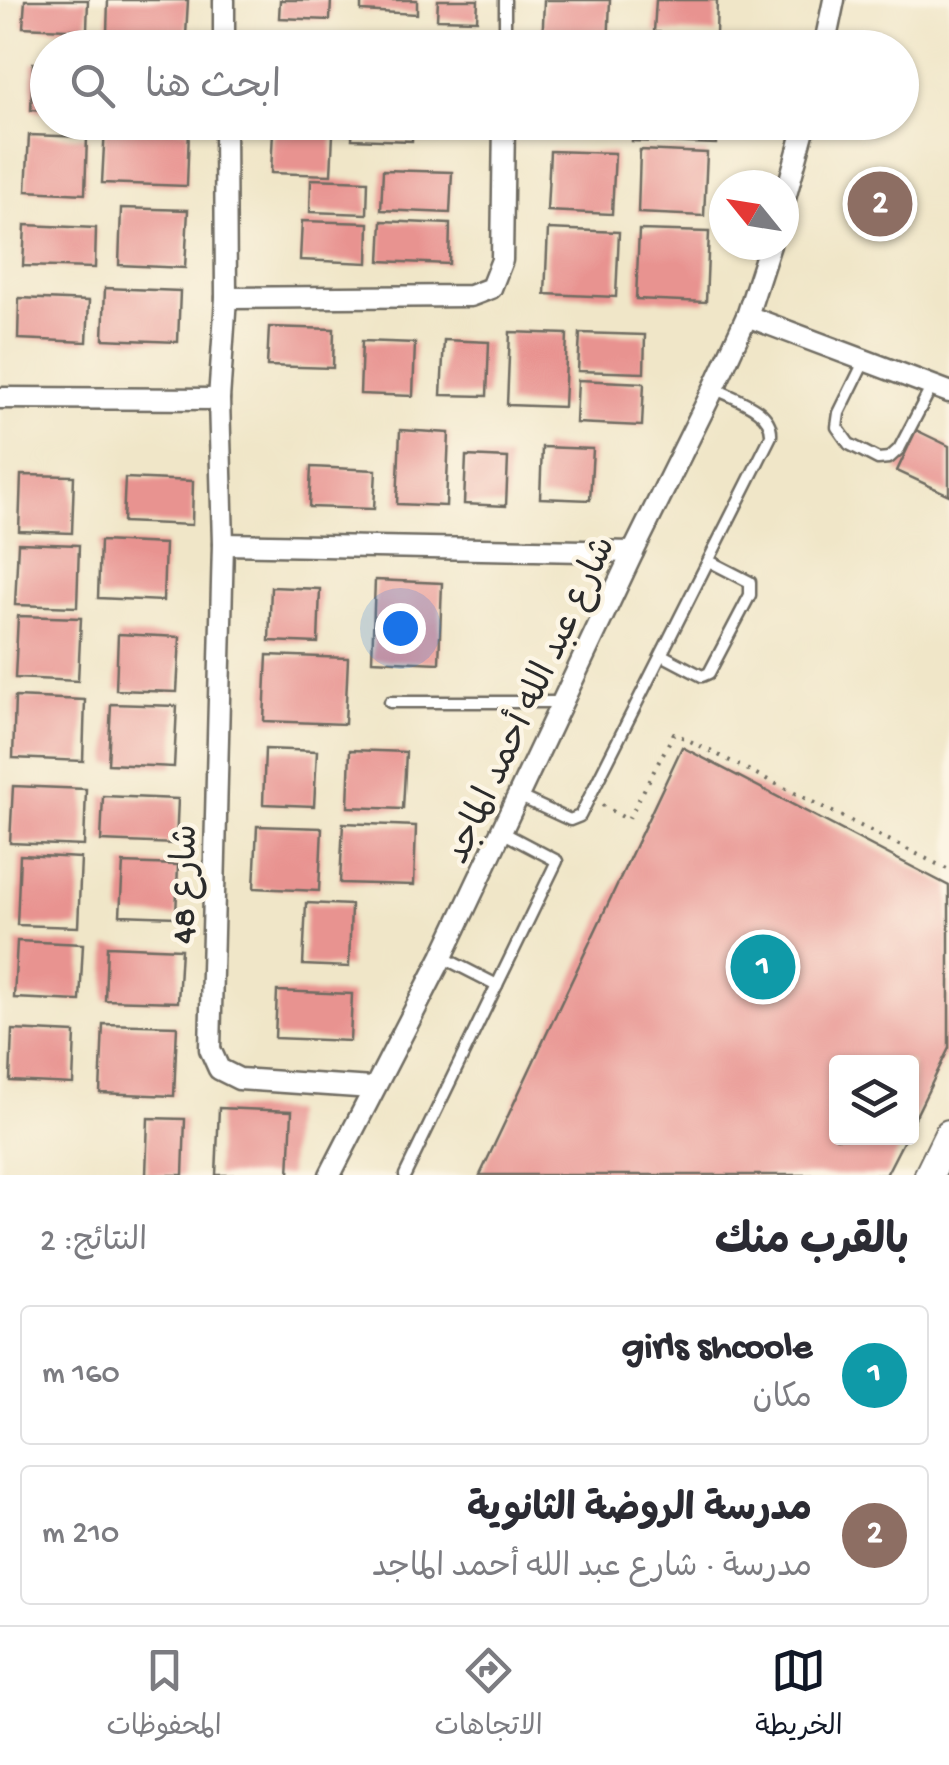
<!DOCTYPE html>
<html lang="ar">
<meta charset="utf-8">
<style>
:root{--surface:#fff;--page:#f7f7f7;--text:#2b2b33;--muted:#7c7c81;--line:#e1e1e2;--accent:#111827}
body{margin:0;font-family:"Gochi Hand","Playpen Sans Arabic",sans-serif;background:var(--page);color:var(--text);direction:rtl}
.controls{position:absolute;right:30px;bottom:30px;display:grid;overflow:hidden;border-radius:10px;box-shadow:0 2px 8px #0004}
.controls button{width:90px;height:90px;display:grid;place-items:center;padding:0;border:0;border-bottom:2px solid var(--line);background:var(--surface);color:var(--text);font:50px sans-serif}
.compass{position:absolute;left:709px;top:170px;width:90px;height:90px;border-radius:50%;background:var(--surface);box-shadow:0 2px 8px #0004;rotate:300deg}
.you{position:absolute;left:400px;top:628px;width:35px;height:35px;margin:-25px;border:8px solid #fff;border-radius:50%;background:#1a73e8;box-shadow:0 0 0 15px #1a73e833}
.badge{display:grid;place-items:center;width:65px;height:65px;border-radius:50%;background:var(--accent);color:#fff;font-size:32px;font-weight:700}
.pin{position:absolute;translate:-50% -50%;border:5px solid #fff;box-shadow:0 2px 10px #0006}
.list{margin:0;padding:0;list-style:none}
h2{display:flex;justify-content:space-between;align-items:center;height:130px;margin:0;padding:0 40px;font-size:42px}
h2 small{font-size:32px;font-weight:400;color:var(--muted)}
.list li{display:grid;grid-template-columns:65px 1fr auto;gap:30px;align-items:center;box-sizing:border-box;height:140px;margin:0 20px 20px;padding:0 20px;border:2px solid var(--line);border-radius:10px}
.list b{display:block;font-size:38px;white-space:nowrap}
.list p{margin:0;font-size:32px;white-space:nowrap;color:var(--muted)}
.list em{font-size:32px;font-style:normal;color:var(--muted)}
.icon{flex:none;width:55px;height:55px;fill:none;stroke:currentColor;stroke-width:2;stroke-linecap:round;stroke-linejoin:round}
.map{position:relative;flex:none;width:949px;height:1175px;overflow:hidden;direction:ltr}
.search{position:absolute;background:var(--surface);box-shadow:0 2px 8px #0004;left:30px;right:30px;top:30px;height:110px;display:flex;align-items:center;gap:25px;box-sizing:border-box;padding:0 35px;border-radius:55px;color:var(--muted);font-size:38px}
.sheet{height:450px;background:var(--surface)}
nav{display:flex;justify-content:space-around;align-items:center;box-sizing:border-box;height:140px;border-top:2px solid var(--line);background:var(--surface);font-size:28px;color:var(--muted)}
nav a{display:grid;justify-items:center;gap:5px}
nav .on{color:var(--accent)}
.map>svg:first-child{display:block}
.building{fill:#e89390}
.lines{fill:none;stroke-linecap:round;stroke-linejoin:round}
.service-casing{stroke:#706c62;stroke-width:15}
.minor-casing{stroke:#706c62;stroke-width:25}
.secondary-casing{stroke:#706c62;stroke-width:32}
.path{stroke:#706c62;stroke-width:4;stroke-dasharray:2.5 8;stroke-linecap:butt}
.service{stroke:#fff;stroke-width:10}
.minor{stroke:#fff;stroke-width:20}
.secondary{stroke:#fff;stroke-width:28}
.labels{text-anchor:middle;stroke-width:9;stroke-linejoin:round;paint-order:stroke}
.street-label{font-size:35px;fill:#2b2b2b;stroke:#fcf5e5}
</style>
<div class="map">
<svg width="949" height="1175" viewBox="0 0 949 1175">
<rect width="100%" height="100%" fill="#fcf5e5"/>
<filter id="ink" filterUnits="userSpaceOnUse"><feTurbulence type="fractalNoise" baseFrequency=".01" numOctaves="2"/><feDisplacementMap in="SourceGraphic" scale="20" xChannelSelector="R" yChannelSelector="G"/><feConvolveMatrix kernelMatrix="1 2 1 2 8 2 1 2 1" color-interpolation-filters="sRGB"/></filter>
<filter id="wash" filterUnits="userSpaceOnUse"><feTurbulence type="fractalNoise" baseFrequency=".0048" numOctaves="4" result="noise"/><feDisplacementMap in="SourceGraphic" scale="40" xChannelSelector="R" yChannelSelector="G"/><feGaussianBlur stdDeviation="2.25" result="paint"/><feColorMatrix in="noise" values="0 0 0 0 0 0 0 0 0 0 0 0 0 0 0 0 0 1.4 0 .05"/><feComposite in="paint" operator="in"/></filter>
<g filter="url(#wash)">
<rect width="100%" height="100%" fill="#f0e6c8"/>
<g id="blocks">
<g class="building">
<path d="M25,0H88L87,30L23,27Z"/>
<path d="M108,0H188L186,36L107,33Z"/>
<path d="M280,0H331L330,20L279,18Z"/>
<path d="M361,0H417V14L361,11Z"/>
<path d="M438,0H478L477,20L437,19Z"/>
<path d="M544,0H610L608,48H542Z"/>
<path d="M656,0H717L716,34L654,32Z"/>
<path d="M33,63L48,64V111L31,110Z"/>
<path d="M353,122H413L412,141L352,139Z"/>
<path d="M542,122H595V133L541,131Z"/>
<path d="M633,122H717L716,144L632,141Z"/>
<path d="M105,126L189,129L187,186L102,183Z"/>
<path d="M273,131L333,134L331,175L271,173Z"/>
<path d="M29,135L87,137L85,194L26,191Z"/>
<path d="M640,150L707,153L704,216L638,213Z"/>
<path d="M550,151L615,153L612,214L547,211Z"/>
<path d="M383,170L452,172L450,213L381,210Z"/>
<path d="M311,179L368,181L367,214L310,212Z"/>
<path d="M121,208L188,210L185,268L119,265Z"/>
<path d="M302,221L369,223L368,263L300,260Z"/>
<path d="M382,221L450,224L449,264L380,261Z"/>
<path d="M25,225L96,228L95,268L23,266Z"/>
<path d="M548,229L619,232L616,297L545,294Z"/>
<path d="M639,230L709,232L706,302L636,299Z"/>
<path d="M105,288L180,291L178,342L103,339Z"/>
<path d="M19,298L89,301L87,342L18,339Z"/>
<path d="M269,327L334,329L333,368L267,366Z"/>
<path d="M510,332L567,334L564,407L507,405Z"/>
<path d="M580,333L645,335L644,373L578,371Z"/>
<path d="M444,340L489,342L487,396L441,395Z"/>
<path d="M362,341L415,343L413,396L360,394Z"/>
<path d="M578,380L644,383L642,426L576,423Z"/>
<path d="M400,430L449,433L446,506L397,504Z"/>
<path d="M916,430L949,446V495L897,471Z"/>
<path d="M542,447L593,449L590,500L540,498Z"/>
<path d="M466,456L508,458L506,506L464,504Z"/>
<path d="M311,467L376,470L374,509L309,507Z"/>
<path d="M21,475L74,476L72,533L19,531Z"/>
<path d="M125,478L193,481L192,525L123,522Z"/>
<path d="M100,541L165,544L163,601L98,598Z"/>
<path d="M18,543L79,545L77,607L15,605Z"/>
<path d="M375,580L442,583L439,663L372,660Z"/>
<path d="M271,587L320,589L318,643L269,641Z"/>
<path d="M18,616L81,618L78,681L15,678Z"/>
<path d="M118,634L180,637L177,692L116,690Z"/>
<path d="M267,655L348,658L345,724L264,721Z"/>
<path d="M15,697L85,700L83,761L13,758Z"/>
<path d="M111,704L177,706L174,767L108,764Z"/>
<path d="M682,747L949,886V1048L912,1124V1062H836V1138H905L886,1175H480Z"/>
<path d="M265,749L317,751L314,806L263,804Z"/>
<path d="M350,750L406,752L403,809L348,807Z"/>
<path d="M13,786L86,789L84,846L10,843Z"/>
<path d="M103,796L178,799L176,844L101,841Z"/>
<path d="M343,823L416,826L414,885L340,883Z"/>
<path d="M257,826L322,828L319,891L254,888Z"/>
<path d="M20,855L81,858L78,927L17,925Z"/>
<path d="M123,863L178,865L176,917L120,915Z"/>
<path d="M306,903L351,905L349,967L303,965Z"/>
<path d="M17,941L83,944L80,1001L14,998Z"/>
<path d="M107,946L181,949L178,1002L105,1000Z"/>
<path d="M277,991L352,994L350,1041L275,1038Z"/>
<path d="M103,1024L177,1026L174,1096L100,1093Z"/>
<path d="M12,1030L75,1033L73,1084L10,1081Z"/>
<path d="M219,1108L292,1111L289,1175H216Z"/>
<path d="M148,1118L185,1119L183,1175H146Z"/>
</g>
</g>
</g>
<g filter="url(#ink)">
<use href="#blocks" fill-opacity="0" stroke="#706c62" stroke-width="2.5"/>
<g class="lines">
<defs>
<g id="service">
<path d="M505,0V48"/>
<path d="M865,360L839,413L837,427L849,444L878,459L889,458L899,449L932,386"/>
<path d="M662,655L702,676L709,673L750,595V582L709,561"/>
<path d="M390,702H562"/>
<path d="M518,796L570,820L580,816L771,436C773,409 735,399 714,388"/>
<path d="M442,957L497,985"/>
<path d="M405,1175L557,861L502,832"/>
</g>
<g id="minor">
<path d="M224,0V48"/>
<path d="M824,48L834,0"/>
<path d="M225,122L226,298L219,399L223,544L210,1049L219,1069L239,1079L372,1088"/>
<path d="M784,202L806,122"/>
<path d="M226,298L470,296L491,288L502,260L504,122"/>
<path d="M747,316L949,392"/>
<path d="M0,398L219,399"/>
<path d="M223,544L633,552"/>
<path d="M330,1175L442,957L633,552L714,388L747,316L770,245"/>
</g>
<path id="secondary" d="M929,1175L949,1134"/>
</defs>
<use href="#service" class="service-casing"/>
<use href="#minor" class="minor-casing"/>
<use href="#secondary" class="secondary-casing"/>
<path class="path" d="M602,805L628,820L674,733L949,870"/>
<use href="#service" class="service"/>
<use href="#minor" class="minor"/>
<use href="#secondary" class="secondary"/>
</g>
</g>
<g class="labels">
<g class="street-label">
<text transform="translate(528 699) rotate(-65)" y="12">شارع عبد الله أحمد الماجد</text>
<text transform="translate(182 884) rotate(-89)" y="12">شارع 48</text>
</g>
</g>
</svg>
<div class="controls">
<button><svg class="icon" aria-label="layers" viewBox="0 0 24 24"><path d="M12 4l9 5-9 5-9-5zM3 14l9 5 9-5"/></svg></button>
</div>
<svg class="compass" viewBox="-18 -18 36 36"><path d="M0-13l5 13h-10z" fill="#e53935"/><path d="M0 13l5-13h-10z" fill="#7c7c81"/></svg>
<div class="you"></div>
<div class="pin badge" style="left:763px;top:967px;background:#0f9aa8">1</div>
<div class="pin badge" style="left:880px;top:204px;background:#8d6e63">2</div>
<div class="search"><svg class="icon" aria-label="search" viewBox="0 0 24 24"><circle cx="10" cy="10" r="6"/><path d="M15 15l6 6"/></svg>ابحث هنا</div>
</div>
<section class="sheet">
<h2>بالقرب منك<small>النتائج: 2</small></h2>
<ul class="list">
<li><span class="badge" style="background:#0f9aa8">1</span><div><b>girls shcoole</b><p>مكان</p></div><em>160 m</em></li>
<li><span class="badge" style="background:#8d6e63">2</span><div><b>مدرسة الروضة الثانوية</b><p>مدرسة · شارع عبد الله أحمد الماجد</p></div><em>210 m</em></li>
</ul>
</section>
<nav>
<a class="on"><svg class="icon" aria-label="map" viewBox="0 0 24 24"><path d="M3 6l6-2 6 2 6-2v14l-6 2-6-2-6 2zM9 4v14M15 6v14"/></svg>الخريطة</a>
<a><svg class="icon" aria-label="directions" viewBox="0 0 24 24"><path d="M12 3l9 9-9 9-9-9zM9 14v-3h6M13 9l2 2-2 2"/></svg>الاتجاهات</a>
<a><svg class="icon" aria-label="saved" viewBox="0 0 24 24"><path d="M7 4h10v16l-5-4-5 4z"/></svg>المحفوظات</a>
</nav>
